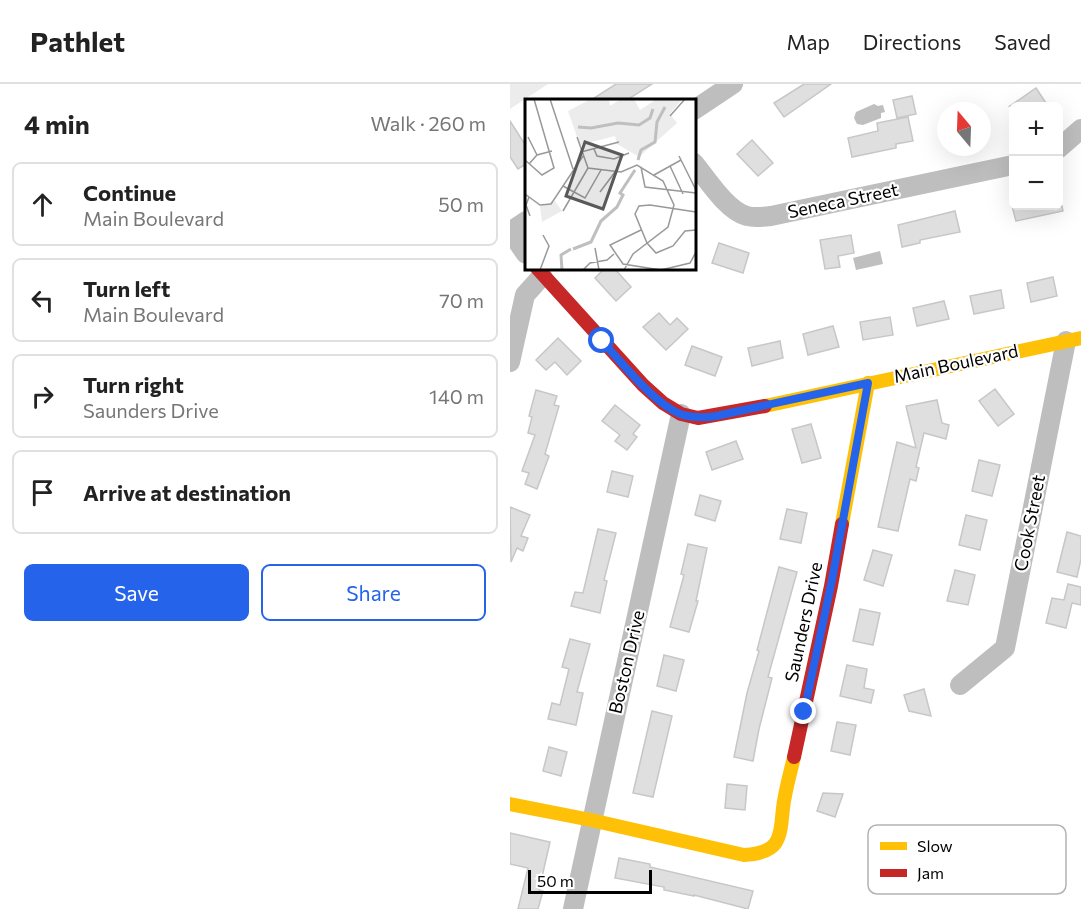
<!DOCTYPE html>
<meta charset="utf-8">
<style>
:root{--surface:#fff;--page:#f6f6f6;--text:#222;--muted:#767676;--line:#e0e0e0;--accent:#2563eb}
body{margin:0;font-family:Commissioner,sans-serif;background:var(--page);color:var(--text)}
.controls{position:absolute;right:18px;top:18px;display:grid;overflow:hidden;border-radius:9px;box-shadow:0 6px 24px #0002}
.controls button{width:54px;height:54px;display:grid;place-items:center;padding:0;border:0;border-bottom:2px solid var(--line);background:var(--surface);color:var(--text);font:30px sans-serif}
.compass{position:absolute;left:427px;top:18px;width:54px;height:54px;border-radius:50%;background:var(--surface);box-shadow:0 6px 24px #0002;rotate:341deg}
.scale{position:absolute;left:18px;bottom:15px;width:124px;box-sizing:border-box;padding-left:6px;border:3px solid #000;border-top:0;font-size:16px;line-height:21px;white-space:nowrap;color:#000;-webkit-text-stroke:4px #fff;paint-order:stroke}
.stop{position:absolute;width:18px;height:18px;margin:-14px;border:4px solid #2563eb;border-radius:50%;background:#fff}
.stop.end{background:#2563eb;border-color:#fff;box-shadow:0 2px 6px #0008}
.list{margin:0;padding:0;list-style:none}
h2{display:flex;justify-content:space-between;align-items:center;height:78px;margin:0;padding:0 24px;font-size:26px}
h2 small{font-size:20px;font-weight:400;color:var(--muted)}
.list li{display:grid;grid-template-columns:39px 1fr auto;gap:18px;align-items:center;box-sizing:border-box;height:84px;margin:0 12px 12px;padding:0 12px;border:2px solid var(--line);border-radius:9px}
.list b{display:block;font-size:22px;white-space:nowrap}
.list p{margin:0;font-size:20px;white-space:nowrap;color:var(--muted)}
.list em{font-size:20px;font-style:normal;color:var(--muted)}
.actions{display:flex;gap:12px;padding:18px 24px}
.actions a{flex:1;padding:14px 0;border:2px solid var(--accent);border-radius:9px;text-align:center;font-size:21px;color:var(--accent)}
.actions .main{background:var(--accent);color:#fff}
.icon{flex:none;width:33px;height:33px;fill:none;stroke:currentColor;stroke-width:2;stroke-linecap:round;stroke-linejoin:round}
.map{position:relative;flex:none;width:571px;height:825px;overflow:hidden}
header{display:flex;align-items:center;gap:36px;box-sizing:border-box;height:84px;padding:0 30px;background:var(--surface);border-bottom:2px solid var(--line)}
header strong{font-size:28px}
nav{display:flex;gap:33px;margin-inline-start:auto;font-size:21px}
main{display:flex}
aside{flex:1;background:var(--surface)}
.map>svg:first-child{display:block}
.green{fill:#ececec}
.water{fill:#bfbfbf}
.building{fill:#dfdfdf;stroke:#c7c7c7;stroke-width:1.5}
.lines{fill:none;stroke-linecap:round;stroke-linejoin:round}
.street{stroke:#bebebe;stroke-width:20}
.slow{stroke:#ffc107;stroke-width:14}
.jam{stroke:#c62828;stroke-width:14}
.route{stroke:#2563eb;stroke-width:8}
.labels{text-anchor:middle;stroke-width:4.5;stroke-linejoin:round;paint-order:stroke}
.street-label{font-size:18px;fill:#000;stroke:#fff}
.inset-river{fill:none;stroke:#bfbfbf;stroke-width:3}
.inset-road{fill:none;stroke:#999;stroke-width:1.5}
.view{fill:#595959;fill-opacity:0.15;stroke:#595959;stroke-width:3}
.inset-edge{fill:none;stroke:#000;stroke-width:3}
.key{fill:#fff;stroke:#b2b2b2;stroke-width:1.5}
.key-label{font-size:16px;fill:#000}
</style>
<header>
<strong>Pathlet</strong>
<nav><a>Map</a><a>Directions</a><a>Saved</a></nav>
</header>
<main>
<aside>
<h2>4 min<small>Walk · 260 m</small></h2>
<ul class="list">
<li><svg class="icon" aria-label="ahead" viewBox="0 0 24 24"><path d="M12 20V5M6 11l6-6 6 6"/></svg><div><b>Continue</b><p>Main Boulevard</p></div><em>50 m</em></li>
<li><svg class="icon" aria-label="left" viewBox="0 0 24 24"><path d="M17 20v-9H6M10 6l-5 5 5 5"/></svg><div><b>Turn left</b><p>Main Boulevard</p></div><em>70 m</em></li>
<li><svg class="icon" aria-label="right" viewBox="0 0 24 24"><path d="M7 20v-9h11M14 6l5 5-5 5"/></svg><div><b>Turn right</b><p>Saunders Drive</p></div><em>140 m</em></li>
<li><svg class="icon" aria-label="arrive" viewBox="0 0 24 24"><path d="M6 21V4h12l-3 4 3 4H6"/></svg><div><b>Arrive at destination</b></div></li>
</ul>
<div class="actions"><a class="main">Save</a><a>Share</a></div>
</aside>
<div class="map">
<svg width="571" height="825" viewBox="0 0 571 825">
<rect width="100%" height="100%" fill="#fff"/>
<path class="green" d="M0,0H38L0,25Z"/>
<g class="water">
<path d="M364,20L368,22L373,21L375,28L371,29V34L353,41L347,40L344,34L346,28Z"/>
<path d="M370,167L373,180L346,186L343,174Z"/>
</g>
<g class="building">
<path d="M106,0H142L117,16H81Z"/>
<path d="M294,0H321L274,33L264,19Z"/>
<path d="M526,4L538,22H500Z"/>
<path d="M402,12L406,30L387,34L383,16Z"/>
<path d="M398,33L403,57L386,60V64L342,73L338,54L368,47L367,39Z"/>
<path d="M0,37L16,62V80L8,85L0,73Z"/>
<path d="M242,56L263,79L248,92L227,70Z"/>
<path d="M502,122H552L553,127L506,137Z"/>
<path d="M445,127L450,148L410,156V159L392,163L388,141Z"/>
<path d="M341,151L344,169L328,172L330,183L315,185L310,156Z"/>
<path d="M209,159L239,169L233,189L202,179Z"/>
<path d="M95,184H104L121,203L106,217L85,194Z"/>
<path d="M543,193L547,212L521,218L517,199Z"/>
<path d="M491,206L494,224L464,230L460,212Z"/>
<path d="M434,217L439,235L407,242L403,224Z"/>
<path d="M149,229L160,241L167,234L178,245L156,266L133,243Z"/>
<path d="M380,233L383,251L353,256L350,238Z"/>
<path d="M323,242L329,263L298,271L293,250Z"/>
<path d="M48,254L71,277L57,291L45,278L36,286L26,276Z"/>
<path d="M270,257L273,274L242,282L238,264Z"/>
<path d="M182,262L212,273L205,292L175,281Z"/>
<path d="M485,305L504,330L488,342L469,317Z"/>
<path d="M26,306L47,312L44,321L49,322L35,370L39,372L27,405L15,400L19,389L12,387L25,351L18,349L22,333L19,332Z"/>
<path d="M427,316L432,339L439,341L436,355L414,349L406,383L409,384L406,397L400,395L388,447L368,443L387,358L406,364L396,322Z"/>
<path d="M105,321L130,341L123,350L127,353L117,366L105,357L110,351L92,337Z"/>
<path d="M301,340L311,374L292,379L282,345Z"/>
<path d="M226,357L233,375L202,386L196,368Z"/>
<path d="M469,376L490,381L482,412L462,407Z"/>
<path d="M102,387L123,392L118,413L97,408Z"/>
<path d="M190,411L211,417L205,437L185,431Z"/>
<path d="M0,423L20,431L11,452L18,454L13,467L7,464L1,478Z"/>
<path d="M277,425L297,429L291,459L270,455Z"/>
<path d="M456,431L477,436L470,466L449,461Z"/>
<path d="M88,445L106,449L94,496L97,497L90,529L61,522L65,508L73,509Z"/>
<path d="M557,448L571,452V475L567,493L547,488Z"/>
<path d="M178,460L197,464L186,517H188L179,548L160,543L174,491L171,490Z"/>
<path d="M363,466L382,471L373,502L354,496Z"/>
<path d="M269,483L287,488L258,593L262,594L249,645L243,677L224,673L237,609L249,567L247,566Z"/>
<path d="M445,486L465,491L458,521L437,517Z"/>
<path d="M558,500L571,503V521L562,519L556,544L536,539L542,514L554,516Z"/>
<path d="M350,525L370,529L363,561L343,557Z"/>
<path d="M60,555L80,560L67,608L73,609L66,641L38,635L42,619L50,621L59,585L52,583Z"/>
<path d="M154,571L174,576L166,607L147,602Z"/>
<path d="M337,581L357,585L354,604L364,606L361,619L330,612Z"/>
<path d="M414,605L421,632L399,627L394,611Z"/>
<path d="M142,627L162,632L143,713L123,709Z"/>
<path d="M327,638L346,641L340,671L321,667Z"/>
<path d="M39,663L57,668L51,692L33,687Z"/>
<path d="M217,700L237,702L235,726L215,724Z"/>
<path d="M313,709L333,710L325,733L307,727Z"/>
<path d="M0,749L40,758L29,806L33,807L28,825H8L18,784L0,780Z"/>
<path d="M109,774L140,780V783L243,807L238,825L184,811V812L154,806V803L105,794Z"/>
</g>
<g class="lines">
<g class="street">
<path d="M184,26L223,0"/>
<path d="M548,65L571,45"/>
<path d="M184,79C197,95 217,127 237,132C244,134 253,133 261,132L503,81"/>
<path d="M0,147L16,170"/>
<path d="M1,147L16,137"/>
<path d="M0,278L15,211L32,192"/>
<path d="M450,601L495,564L556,257"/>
<path d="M63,825L171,330"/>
</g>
<g class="slow">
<path d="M255,322L571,254"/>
<path d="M332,440L358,299"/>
<path d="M0,720L81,736L234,771C270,769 270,755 273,724C275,707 280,690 284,673"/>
</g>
<g class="jam">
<path d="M27,184L133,301L153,319L171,330L188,334L255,322"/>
<path d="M284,673L321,502L332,440"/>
</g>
</g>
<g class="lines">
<path class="route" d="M92,257C112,279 146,322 173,331C185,334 195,334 206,332L358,299L322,496L294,628"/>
</g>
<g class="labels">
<g class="street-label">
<text transform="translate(333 117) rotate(-12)" y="6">Seneca Street</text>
<text transform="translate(446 280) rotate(-12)" y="6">Main Boulevard</text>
<text transform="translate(520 439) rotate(-79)" y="6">Cook Street</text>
<text transform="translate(294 538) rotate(-78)" y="6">Saunders Drive</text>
<text transform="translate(117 578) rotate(-77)" y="6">Boston Drive</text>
</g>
</g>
<g transform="translate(15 15)">
<rect width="171" height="171" fill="#fff"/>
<path d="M66,0H84L85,7L96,0H109L115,11L132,0H157L145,15L152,24L114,58L92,45L90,37L55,46L43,12ZM30,102L37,112L17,123L15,107Z" fill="#ececec"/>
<path class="inset-river" d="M53,28L66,29L93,24L114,26L125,19L128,10M113,61L116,51L130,43L132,23L140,8M48,150L66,143L76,122L92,108L98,96L95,94L110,71M37,171L36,156L46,150"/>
<path class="inset-road" d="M25,0L48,70M145,17L160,0M3,38L12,56M52,38L63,69L96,73L112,66L138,82L149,106L143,128L108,155L99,171M69,50L72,57L89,60L104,54M56,53L94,43M154,57L171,91M0,61L17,76L29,69L9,0M4,65L12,56L27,52M145,67L158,95M116,68L120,88L171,94M129,76L156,61M38,87L60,99L76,71M75,93L90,73M0,95L15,106L26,105L58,57M4,98L1,106L5,117M38,112L63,69M171,113L125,106L114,107L110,115L122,144L131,154L148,147L160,132L171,131M116,131L85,146L98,165L136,171L165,164L171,153M70,149L74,171M15,171L24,147L18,136M58,171L65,164L82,161L89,155"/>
<path class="view" d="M60,43L97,56L78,110L41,97Z"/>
<rect width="171" height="171" class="inset-edge"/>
</g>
<rect x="358" y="741" width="198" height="69" rx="9" class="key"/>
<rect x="370" y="758" width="27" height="8" fill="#ffc107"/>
<rect x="370" y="785" width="27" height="8" fill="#c62828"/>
<g class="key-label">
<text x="407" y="768">Slow</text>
<text x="407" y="795">Jam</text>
</g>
</svg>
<div class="controls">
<button>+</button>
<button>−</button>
</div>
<svg class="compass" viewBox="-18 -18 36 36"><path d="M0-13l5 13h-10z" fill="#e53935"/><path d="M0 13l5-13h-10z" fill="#767676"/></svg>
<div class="scale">50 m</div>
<div class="stop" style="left:92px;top:257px"></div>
<div class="stop end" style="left:294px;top:628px"></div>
</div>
</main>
